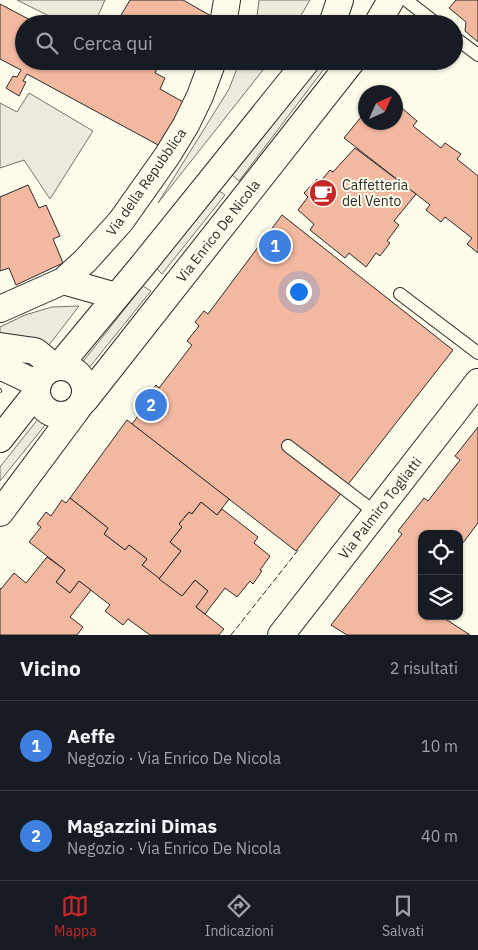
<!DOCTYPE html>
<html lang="it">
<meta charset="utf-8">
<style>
:root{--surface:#171b24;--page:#242831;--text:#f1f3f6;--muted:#9ea1a6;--line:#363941;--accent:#c62828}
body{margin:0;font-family:"IBM Plex Sans",sans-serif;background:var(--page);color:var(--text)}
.controls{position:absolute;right:15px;bottom:15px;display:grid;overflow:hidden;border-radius:10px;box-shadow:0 1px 4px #0004}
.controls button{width:45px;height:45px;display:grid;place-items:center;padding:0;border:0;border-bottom:1px solid var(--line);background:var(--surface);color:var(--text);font:25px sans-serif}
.compass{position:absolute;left:358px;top:85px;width:45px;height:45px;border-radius:50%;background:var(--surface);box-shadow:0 1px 4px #0004;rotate:45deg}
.you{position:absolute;left:298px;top:291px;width:18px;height:18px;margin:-12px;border:4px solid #fff;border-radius:50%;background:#1a73e8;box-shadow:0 0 0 8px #1a73e833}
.badge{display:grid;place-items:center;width:32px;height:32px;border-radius:50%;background:var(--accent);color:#fff;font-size:16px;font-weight:700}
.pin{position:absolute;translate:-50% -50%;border:2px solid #fff;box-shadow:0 1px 5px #0006}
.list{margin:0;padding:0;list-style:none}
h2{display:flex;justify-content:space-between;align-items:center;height:65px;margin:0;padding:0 20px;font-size:21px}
h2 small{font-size:16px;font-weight:400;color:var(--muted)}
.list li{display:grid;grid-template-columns:32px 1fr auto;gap:15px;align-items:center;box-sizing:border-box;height:90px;padding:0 20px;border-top:1px solid var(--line)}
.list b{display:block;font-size:19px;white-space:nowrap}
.list p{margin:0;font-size:16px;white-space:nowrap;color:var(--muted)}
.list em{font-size:16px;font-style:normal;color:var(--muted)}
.icon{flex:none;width:28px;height:28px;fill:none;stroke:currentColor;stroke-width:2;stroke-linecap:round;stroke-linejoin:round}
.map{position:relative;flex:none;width:478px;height:635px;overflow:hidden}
.search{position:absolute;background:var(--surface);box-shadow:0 1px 4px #0004;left:15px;right:15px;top:15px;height:55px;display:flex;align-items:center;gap:12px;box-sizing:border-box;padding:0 18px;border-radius:28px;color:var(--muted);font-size:19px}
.sheet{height:245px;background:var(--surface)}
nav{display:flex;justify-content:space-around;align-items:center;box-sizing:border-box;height:70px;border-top:1px solid var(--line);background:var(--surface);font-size:14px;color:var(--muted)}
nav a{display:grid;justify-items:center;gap:2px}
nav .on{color:var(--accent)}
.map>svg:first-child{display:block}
.green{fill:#ecebdb;stroke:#74746e}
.building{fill:#f2b8a0;stroke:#2b2b2b}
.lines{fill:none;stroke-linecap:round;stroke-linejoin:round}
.service-casing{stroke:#2b2b2b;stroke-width:14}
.minor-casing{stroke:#2b2b2b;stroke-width:28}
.service{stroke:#fdfbea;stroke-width:12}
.minor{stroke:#fdfbea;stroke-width:26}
.fence{stroke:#2b2b2b;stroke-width:1;stroke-dasharray:6 2.5;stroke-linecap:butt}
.labels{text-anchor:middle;stroke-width:4;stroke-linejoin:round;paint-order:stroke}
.street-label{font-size:14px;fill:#2b2b2b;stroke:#fdfbea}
.poi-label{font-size:14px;fill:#2b2b2b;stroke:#fdfbea;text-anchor:start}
</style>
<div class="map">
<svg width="478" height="635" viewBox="0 0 478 635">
<rect width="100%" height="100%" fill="#fdfbea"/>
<g class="green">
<path d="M17,0H105L97,18L104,24H65Z"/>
<path d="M259,0H310L296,24H256Z"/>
<path d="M240,61H270L158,203L229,89Z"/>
<path d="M316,61H330L239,181L231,174Z"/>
<path d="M29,93L93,131L50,199L24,160L0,168V103L17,112Z"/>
<path d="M218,190L225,195L162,274L156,268Z"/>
<path d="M143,286L151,291L88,369L81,364Z"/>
<path d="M79,306L49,345L26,338L0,336V327L25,315L52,307Z"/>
<path d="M38,419L46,424L0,481V467Z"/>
</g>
<g class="building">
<path d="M130,0H183L220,21L218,24H120L117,22Z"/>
<path d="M456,0H478V42L465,31L466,22L449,8Z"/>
<path d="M0,4L38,24H24V61H110L116,65L118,61H136L139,63L140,61H161L155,73L165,78L160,89L185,103L160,146L27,74L23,81L26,82L19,96L6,88L13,76L17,77L21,70L0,59Z"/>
<path d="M396,103L417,121L413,126L441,148L445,143L461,154L457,159L478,176V253L467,244L472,238L445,217L441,222L426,210L430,205L344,138L366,111V122H396Z"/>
<path d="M355,148L416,194L394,221L399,225L387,241L390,243L380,256L376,253L366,267L349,253L345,258L310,230L314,224L298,210L308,197L304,193L317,179L320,182L330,170L333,172Z"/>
<path d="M28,185L39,208L46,205L60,236L53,239L63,263L16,285L9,268L0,271V197Z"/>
<path d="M282,215L453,350L296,551L132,424L150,400L147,397L156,385L159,388L192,345L187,341L199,326L195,322L204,311L208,314Z"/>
<path d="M127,420L229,499L217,515L201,502L192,514L189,512L179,524L182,527L170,542L181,551L159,579L142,565L147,559L129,545L125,550L104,534L108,528L70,498Z"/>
<path d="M478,427V523L459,548V534H422V597L418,602L422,604V616H441L470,635H347L331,625L402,534L398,531L424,498L428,501L460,460L455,456Z"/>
<path d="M70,498L108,528L104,534L125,550L129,545L147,559L142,565L182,596L195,580L208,591L196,607L224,629L219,635H150L128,619L123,625L105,611L110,605L79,581L70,593L56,582L65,570L29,542L41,527L37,524L46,512L51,516L62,500L66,503Z"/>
<path d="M201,502L217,515L222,509L258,537L254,543L270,556L260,570L262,571L253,584L250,581L237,597L225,588L205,614L196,607L208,591L195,580L182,596L159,579L181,551L170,542L182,527L179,524L189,512L192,514Z"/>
<path d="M47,557L65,570L56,582L70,593L79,581L91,590L70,617L83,627L77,635H0V588L1,589L14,573L26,583Z"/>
</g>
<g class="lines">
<defs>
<g id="service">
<path d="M406,0L437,24"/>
<path d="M454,37L478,55"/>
<path d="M400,294L478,353"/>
<path d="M288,446L376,513"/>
</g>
<g id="minor">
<path d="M223,24L227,0"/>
<path d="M332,24L340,0"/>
<path d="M377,24L391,0"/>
<path d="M63,281L116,296"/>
<path d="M0,309L63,281L85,261L121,221L167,156L186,125L200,96L213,61"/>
<path d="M0,346L35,351L55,367"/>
<circle cx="61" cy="391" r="24"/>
<path d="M58,367L142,266L307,61"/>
<path d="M0,368H4L38,384"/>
<path d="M85,400L352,61"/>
<path d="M0,439L37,392"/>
<path d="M0,513L76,411"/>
<path d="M281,635L478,382"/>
</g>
</defs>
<use href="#service" class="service-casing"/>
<use href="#minor" class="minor-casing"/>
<use href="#service" class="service"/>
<use href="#minor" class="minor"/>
<g class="fence">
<path d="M0,388L2,391L0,394"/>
<path d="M231,635L299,549"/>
</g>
</g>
<defs>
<symbol id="cafe-disc" viewBox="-11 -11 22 22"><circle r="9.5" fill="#c62828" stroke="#fdfbea"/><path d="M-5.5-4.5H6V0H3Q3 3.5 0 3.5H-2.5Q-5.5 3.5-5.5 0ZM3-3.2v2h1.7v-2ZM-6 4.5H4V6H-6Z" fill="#fff"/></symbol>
</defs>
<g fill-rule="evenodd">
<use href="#cafe-disc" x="307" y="177" width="32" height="32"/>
</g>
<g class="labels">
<g class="street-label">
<text transform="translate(146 182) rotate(-55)" y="5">Via della Repubblica</text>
<text transform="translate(218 231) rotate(-52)" y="5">Via Enrico De Nicola</text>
<text transform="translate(380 508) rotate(-52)" y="5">Via Palmiro Togliatti</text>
</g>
<g class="poi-label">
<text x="342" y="190">Caffetteria<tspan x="342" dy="16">del Vento</tspan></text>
</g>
</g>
</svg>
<div class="controls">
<button><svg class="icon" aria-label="locate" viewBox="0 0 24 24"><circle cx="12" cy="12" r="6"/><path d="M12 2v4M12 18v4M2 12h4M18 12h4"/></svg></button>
<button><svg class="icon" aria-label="layers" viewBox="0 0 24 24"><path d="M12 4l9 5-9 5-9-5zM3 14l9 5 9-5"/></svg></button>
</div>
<svg class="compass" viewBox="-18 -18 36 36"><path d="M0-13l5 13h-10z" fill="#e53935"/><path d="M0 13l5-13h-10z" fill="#9ea1a6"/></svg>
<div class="you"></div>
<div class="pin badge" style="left:275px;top:246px;background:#3f7fe0">1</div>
<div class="pin badge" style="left:151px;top:405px;background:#3f7fe0">2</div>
<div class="search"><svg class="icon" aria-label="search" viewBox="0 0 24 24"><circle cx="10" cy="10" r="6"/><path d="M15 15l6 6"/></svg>Cerca qui</div>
</div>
<section class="sheet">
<h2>Vicino<small>2 risultati</small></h2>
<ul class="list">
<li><span class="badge" style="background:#3f7fe0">1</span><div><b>Aeffe</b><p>Negozio · Via Enrico De Nicola</p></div><em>10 m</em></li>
<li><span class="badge" style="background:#3f7fe0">2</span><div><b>Magazzini Dimas</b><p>Negozio · Via Enrico De Nicola</p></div><em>40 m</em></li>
</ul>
</section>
<nav>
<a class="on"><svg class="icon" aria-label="map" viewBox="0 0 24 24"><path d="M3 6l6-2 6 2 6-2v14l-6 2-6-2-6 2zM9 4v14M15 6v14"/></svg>Mappa</a>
<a><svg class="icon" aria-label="directions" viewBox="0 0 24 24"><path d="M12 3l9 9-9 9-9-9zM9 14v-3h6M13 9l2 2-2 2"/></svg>Indicazioni</a>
<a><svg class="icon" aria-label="saved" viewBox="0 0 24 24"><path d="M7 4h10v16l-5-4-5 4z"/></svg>Salvati</a>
</nav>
